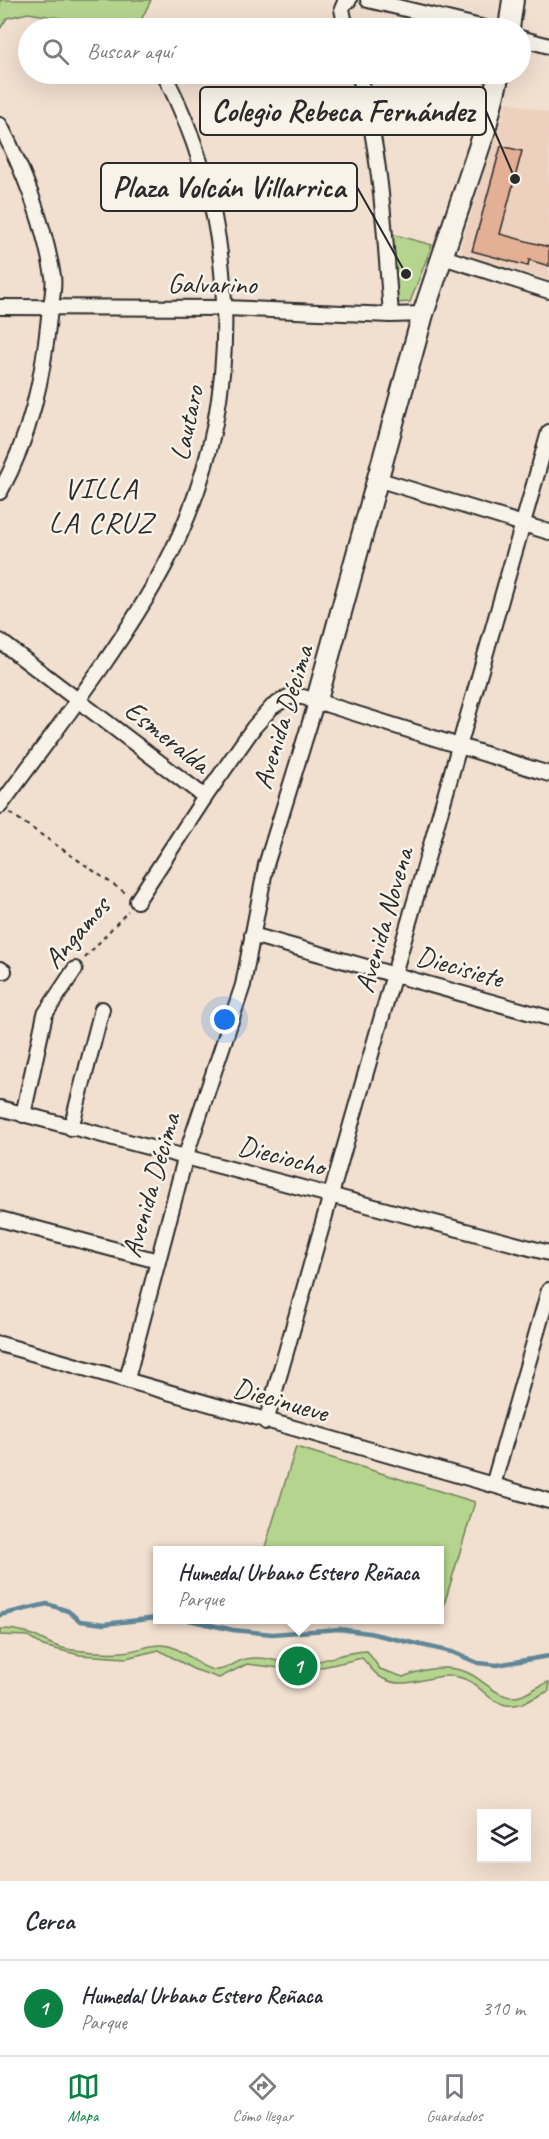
<!DOCTYPE html>
<html lang="es">
<meta charset="utf-8">
<style>
:root{--surface:#fff;--page:#f2f2f3;--text:#2b2b33;--muted:#7c7c81;--line:#e1e1e2;--accent:#0b8043}
body{margin:0;font-family:Caveat,sans-serif;background:var(--page);color:var(--text)}
.controls{position:absolute;right:18px;bottom:18px;display:grid;overflow:hidden;border-radius:0px;box-shadow:0 6px 24px #0002}
.controls button{width:54px;height:54px;display:grid;place-items:center;padding:0;border:0;border-bottom:2px solid var(--line);background:var(--surface);color:var(--text);font:30px sans-serif}
.you{position:absolute;left:225px;top:1020px;width:21px;height:21px;margin:-15px;border:4px solid #fff;border-radius:50%;background:#1a73e8;box-shadow:0 0 0 9px #1a73e833}
.badge{display:grid;place-items:center;width:39px;height:39px;border-radius:50%;background:var(--accent);color:#fff;font-size:20px;font-weight:700}
.pin{position:absolute;translate:-50% -50%;border:3px solid #fff;box-shadow:0 2px 6px #0006}
.popup{position:absolute;left:153px;top:1546px;width:291px;height:78px;box-sizing:border-box;display:grid;place-content:center;border-radius:0px;background:var(--surface);filter:drop-shadow(0 2px 4px #0005);font-size:20px;white-space:nowrap;color:var(--muted)}
.popup b{font-size:22px;color:var(--text)}
.popup::after{content:'';position:absolute;left:50%;top:100%;margin-left:-12px;border:12px solid transparent;border-top-color:var(--surface)}
.list{margin:0;padding:0;list-style:none}
h2{display:flex;justify-content:space-between;align-items:center;height:78px;margin:0;padding:0 24px;font-size:26px}
h2 small{font-size:20px;font-weight:400;color:var(--muted)}
.list li{display:grid;grid-template-columns:39px 1fr auto;gap:18px;align-items:center;box-sizing:border-box;height:96px;padding:0 24px;border-top:2px solid var(--line)}
.list b{display:block;font-size:22px;white-space:nowrap}
.list p{margin:0;font-size:20px;white-space:nowrap;color:var(--muted)}
.list em{font-size:20px;font-style:normal;color:var(--muted)}
.icon{flex:none;width:33px;height:33px;fill:none;stroke:currentColor;stroke-width:2;stroke-linecap:round;stroke-linejoin:round}
.map{position:relative;flex:none;width:549px;height:1881px;overflow:hidden}
.search{position:absolute;background:var(--surface);box-shadow:0 6px 24px #0002;left:18px;right:18px;top:18px;height:66px;display:flex;align-items:center;gap:15px;box-sizing:border-box;padding:0 21px;border-radius:33px;color:var(--muted);font-size:22px}
.sheet{height:174px;background:var(--surface)}
nav{display:flex;justify-content:space-around;align-items:center;box-sizing:border-box;height:84px;border-top:2px solid var(--line);background:var(--surface);font-size:16px;color:var(--muted)}
nav a{display:grid;justify-items:center;gap:3px}
nav .on{color:var(--accent)}
.map>svg:first-child{display:block}
.built{fill:#edd1be}
.green{fill:#b5d58e;stroke:#70805c;stroke-width:1.5}
.lines{fill:none;stroke-linecap:round;stroke-linejoin:round}
.stream{stroke:#5e8798;stroke-width:4.5}
.building{fill:#e3af95;stroke:#2b2b2b;stroke-width:1.5}
.street-casing{stroke:#2b2b2b;stroke-width:18}
.secondary-casing{stroke:#2b2b2b;stroke-width:24}
.path{stroke:#2b2b2b;stroke-width:2;stroke-dasharray:4.5 4.5;stroke-linecap:butt}
.street{stroke:#f7f3e8;stroke-width:14}
.secondary{stroke:#f7f3e8;stroke-width:20}
.labels{text-anchor:middle;stroke-width:5;stroke-linejoin:round;paint-order:stroke}
.street-label{font-size:28px;fill:#2b2b2b;stroke:#f7f3e8}
.neighbourhood-label{font-size:30px;letter-spacing:1.5px;fill:#2b2b2b;stroke:#f7f3e8}
.leader{fill:none;stroke:#2b2b2b;stroke-width:2}
.callout-dot{fill:#2b2b2b;stroke:#f7f3e8;stroke-width:2}
.callout{fill:#f7f3e8;stroke:#2b2b2b;stroke-width:2}
.callout-label{font-size:30px;text-anchor:middle;font-weight:bold;fill:#2b2b2b}
</style>
<div class="map">
<svg width="549" height="1881" viewBox="0 0 549 1881">
<rect width="100%" height="100%" fill="#f1dfcf"/>
<filter id="ink" filterUnits="userSpaceOnUse"><feTurbulence type="fractalNoise" baseFrequency=".0167" numOctaves="2"/><feDisplacementMap in="SourceGraphic" scale="12" xChannelSelector="R" yChannelSelector="G"/><feConvolveMatrix kernelMatrix="1 2 1 2 8 2 1 2 1" color-interpolation-filters="sRGB"/></filter>
<g filter="url(#ink)">
<path class="built" d="M507,102L549,113V280L463,254L461,245Z"/>
<g class="green">
<path d="M0,0H151L141,20L104,28L79,21L28,13L7,18L0,29Z"/>
<path d="M388,233L432,245L410,302L395,303Z"/>
<path d="M296,1447L475,1502L443,1608L439,1607V1550H264Z"/>
<path d="M0,1629C35,1628 44,1647 73,1650C89,1652 107,1653 123,1652C139,1651 156,1641 172,1647C187,1652 200,1669 216,1670C228,1670 235,1661 246,1659C264,1655 282,1664 300,1664C323,1663 343,1651 367,1651L380,1669L403,1677C423,1669 445,1664 466,1672C483,1678 499,1702 520,1696C530,1693 539,1685 549,1682V1691C534,1697 523,1707 506,1705C489,1702 481,1686 467,1680C438,1666 410,1694 382,1678C374,1674 368,1664 362,1658L305,1671L247,1664L219,1678L193,1669L159,1650L126,1658L80,1655L43,1646L28,1636L0,1635Z"/>
</g>
<g class="lines">
<g class="stream">
<path d="M0,1615L47,1604L68,1611L80,1621L104,1624L157,1618"/>
<path d="M189,1620L233,1630L272,1634L339,1629L369,1633L452,1652L478,1663L497,1665L549,1656"/>
</g>
</g>
<path class="building" d="M501,146L522,151L500,234L549,247V266L529,260L528,266L472,251Z"/>
<g class="lines">
<defs>
<g id="street">
<path d="M368,0L485,28"/>
<path d="M346,28L342,9L345,2L349,0"/>
<path d="M520,38L549,46"/>
<path d="M359,74C381,151 385,235 391,315"/>
<path d="M0,125C24,171 44,224 53,276C55,289 51,304 49,317C43,379 30,437 0,492"/>
<path d="M443,257L549,291"/>
<path d="M0,307L225,308L391,315L423,314"/>
<path d="M380,480L549,532"/>
<path d="M0,641L205,797"/>
<path d="M0,806C56,729 118,652 164,567C246,413 243,228 164,74"/>
<path d="M137,901L205,797L254,727L272,707L288,697H303L549,774"/>
<path d="M252,935L549,1018"/>
<path d="M0,969L4,971"/>
<path d="M0,1108L549,1253"/>
<path d="M23,1115L45,1014L75,969"/>
<path d="M71,1128L102,1009"/>
<path d="M0,1219L158,1261"/>
<path d="M0,1344L549,1501"/>
<path d="M127,1379L186,1155L243,985L266,865L316,703"/>
<path d="M266,1422L549,432"/>
<path d="M493,1485L549,1290"/>
</g>
<g id="secondary">
<path d="M509,28L513,0"/>
<path d="M316,703L423,314L485,130L499,74"/>
</g>
</defs>
<use href="#street" class="street-casing"/>
<use href="#secondary" class="secondary-casing"/>
<g class="path">
<path d="M10,813L127,894"/>
<path d="M85,958L128,911"/>
</g>
<use href="#street" class="street"/>
<use href="#secondary" class="secondary"/>
</g>
</g>
<g class="labels">
<g class="street-label">
<text transform="translate(212 283) rotate(1)" y="10">Galvarino</text>
<text transform="translate(186 423) rotate(-78)" y="10">Lautaro</text>
<text transform="translate(282 717) rotate(-73)" y="10">Avenida Décima</text>
<text transform="translate(168 736) rotate(38)" y="10">Esmeralda</text>
<text transform="translate(383 920) rotate(-74)" y="10">Avenida Novena</text>
<text transform="translate(76 932) rotate(-49)" y="10">Angamos</text>
<text transform="translate(460 966) rotate(16)" y="10">Diecisiete</text>
<text transform="translate(282 1155) rotate(15)" y="10">Dieciocho</text>
<text transform="translate(150 1185) rotate(-74)" y="10">Avenida Décima</text>
<text transform="translate(281 1399) rotate(16)" y="10">Diecinueve</text>
</g>
<g class="neighbourhood-label">
<text x="101" y="498">VILLA<tspan x="101" dy="34">LA CRUZ</tspan></text>
</g>
</g>
<path class="leader" d="M515 179L486 111M406 274L357 187"/>
<g class="callout-dot">
<circle cx="515" cy="179" r="6"/>
<circle cx="406" cy="274" r="6"/>
</g>
<g class="callout">
<rect x="200" y="87" width="286" height="48" rx="6"/>
<rect x="101" y="163" width="256" height="48" rx="6"/>
</g>
<g class="callout-label">
<text x="343" y="121">Colegio Rebeca Fernández</text>
<text x="229" y="197">Plaza Volcán Villarrica</text>
</g>
</svg>
<div class="controls">
<button><svg class="icon" aria-label="layers" viewBox="0 0 24 24"><path d="M12 4l9 5-9 5-9-5zM3 14l9 5 9-5"/></svg></button>
</div>
<div class="you"></div>
<div class="pin badge" style="left:298px;top:1666px">1</div>
<div class="popup"><b>Humedal Urbano Estero Reñaca</b>Parque</div>
<div class="search"><svg class="icon" aria-label="search" viewBox="0 0 24 24"><circle cx="10" cy="10" r="6"/><path d="M15 15l6 6"/></svg>Buscar aquí</div>
</div>
<section class="sheet">
<h2>Cerca<small></small></h2>
<ul class="list">
<li><span class="badge">1</span><div><b>Humedal Urbano Estero Reñaca</b><p>Parque</p></div><em>310 m</em></li>
</ul>
</section>
<nav>
<a class="on"><svg class="icon" aria-label="map" viewBox="0 0 24 24"><path d="M3 6l6-2 6 2 6-2v14l-6 2-6-2-6 2zM9 4v14M15 6v14"/></svg>Mapa</a>
<a><svg class="icon" aria-label="directions" viewBox="0 0 24 24"><path d="M12 3l9 9-9 9-9-9zM9 14v-3h6M13 9l2 2-2 2"/></svg>Cómo llegar</a>
<a><svg class="icon" aria-label="saved" viewBox="0 0 24 24"><path d="M7 4h10v16l-5-4-5 4z"/></svg>Guardados</a>
</nav>
